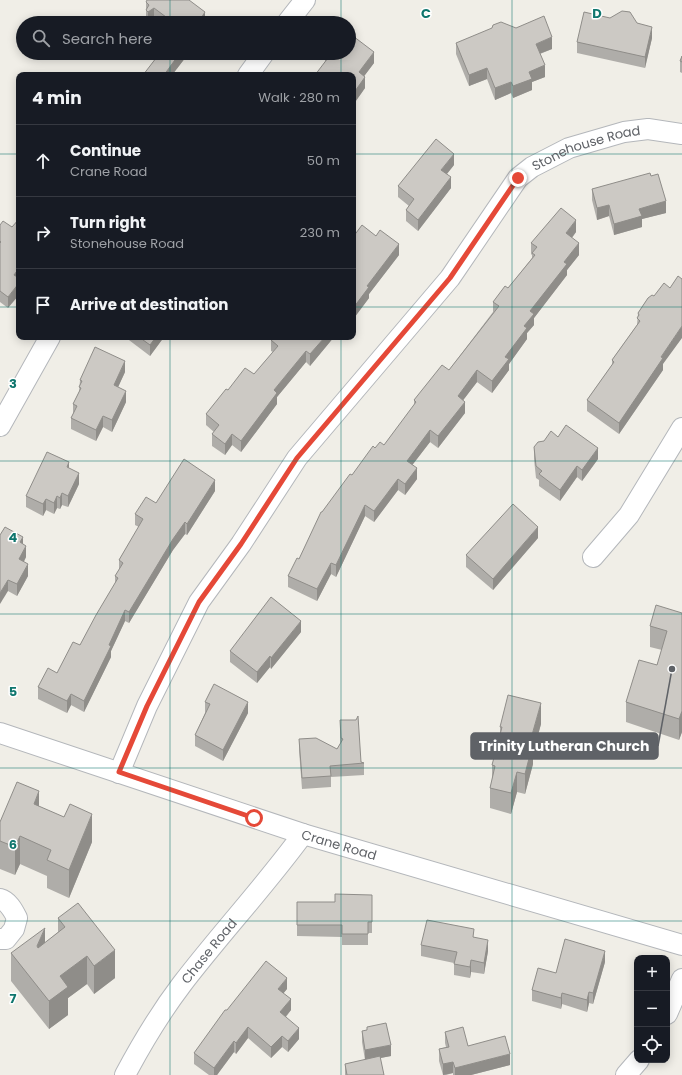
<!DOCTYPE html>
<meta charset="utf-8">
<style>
:root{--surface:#171b24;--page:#242831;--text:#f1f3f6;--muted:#9ea1a6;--line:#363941}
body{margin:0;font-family:Poppins,sans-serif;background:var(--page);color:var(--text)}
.controls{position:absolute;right:12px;bottom:12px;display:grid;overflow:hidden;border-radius:8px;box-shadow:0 2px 10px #0003}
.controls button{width:36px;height:36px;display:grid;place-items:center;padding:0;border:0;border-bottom:1px solid var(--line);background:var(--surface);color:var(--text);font:20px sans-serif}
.stop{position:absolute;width:12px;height:12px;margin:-9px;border:3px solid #e54938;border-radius:50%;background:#fff}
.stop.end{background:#e54938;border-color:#fff;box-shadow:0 1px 4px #0008}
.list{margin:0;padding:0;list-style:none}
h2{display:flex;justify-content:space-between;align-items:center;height:52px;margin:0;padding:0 16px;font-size:17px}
h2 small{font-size:13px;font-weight:400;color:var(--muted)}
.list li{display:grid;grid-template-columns:26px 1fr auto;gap:12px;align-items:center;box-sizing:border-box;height:72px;padding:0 16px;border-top:1px solid var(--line)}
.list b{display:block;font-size:15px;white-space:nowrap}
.list p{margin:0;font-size:13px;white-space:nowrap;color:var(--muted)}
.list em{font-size:13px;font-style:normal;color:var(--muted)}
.icon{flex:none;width:22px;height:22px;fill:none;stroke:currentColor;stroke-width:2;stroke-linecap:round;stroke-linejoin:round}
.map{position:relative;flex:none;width:682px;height:1075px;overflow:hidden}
.search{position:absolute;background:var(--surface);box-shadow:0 2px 10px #0003;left:16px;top:16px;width:340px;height:44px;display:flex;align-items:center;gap:10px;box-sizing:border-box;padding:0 14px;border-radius:22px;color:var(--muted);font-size:15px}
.panel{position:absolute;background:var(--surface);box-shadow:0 2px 10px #0003;left:16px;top:72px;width:340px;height:268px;border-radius:8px}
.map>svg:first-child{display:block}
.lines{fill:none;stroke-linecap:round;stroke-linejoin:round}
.minor-casing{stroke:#b4b7bb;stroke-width:22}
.minor{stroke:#fff;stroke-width:20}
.wall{fill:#afada9}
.shaded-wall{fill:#8f8d89}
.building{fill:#ccc9c4;stroke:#8f8d89}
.route{stroke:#e54938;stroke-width:5}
.grid{fill:none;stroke:#0f766e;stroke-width:1;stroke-opacity:0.55}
.labels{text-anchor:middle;stroke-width:3;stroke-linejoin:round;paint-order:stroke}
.street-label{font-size:13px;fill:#5f6267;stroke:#fff}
.grid-label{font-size:13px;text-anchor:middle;font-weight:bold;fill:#0f766e;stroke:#fff;stroke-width:3;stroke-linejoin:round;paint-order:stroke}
.leader{fill:none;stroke:#5f6267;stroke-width:1.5}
.callout-dot{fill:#5f6267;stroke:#fff;stroke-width:1.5}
.callout{fill:#5f6267;stroke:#5f6267;stroke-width:1.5}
.callout-label{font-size:14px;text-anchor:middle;font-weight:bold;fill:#fff}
</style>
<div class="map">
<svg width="682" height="1075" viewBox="0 0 682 1075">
<rect width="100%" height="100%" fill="#f0eee7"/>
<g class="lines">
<defs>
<g id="minor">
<path d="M287,23L305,0"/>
<path d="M248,75L264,53"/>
<path d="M0,426L50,337"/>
<path d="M593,557L629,515L682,428"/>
<path id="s1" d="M0,733L303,834L682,945"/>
<path id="s2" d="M119,773L147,706L199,602L241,544L297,458L450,278L518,178L532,167L569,148L624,132L648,129L682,134"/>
<path d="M0,899C8,901 13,910 17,918L14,929L6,939H0"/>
<path d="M667,1014L682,979"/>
<path id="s3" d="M125,1075C142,1043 160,1013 182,984C221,933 265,886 303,834"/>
<path d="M626,1075L639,1060"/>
</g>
</defs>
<use href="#minor" class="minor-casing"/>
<use href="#minor" class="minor"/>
</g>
<g class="wall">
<path d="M146,2L205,23H159L154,19L148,23L146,21Z"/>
<path d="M610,18L637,23L652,38L645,68L577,53V42Z"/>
<path d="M456,43L552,49L540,54L545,77L532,82V90L513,98L511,93L495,100L487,79L469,86L456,54Z"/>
<path d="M154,53H189L172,75Z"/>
<path d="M325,53H349L374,63L364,76L365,88L353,105V75L325,61Z"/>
<path d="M682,56V73L680,72V61Z"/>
<path d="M454,165L447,174L451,188L418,231L406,221V210L409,206L398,197V186Z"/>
<path d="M651,176L666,213L642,219V227L614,235L609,216L597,220L592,200V189Z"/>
<path d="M0,225L12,227L8,308L0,302Z"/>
<path d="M576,232L572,238L579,255L567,270V275L534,318V325L527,333V339L509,364V370L492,393L477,382L463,400L465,413L438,448L430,442L412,465L417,479L405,495L398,490L374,522L365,516L336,577L331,574L317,601L288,587V576L299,559L322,512L352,475L375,448L384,445L414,406V400L449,370L493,312V302L508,288L532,258V255L531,254V243Z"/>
<path d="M353,237L399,255L369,294V298L354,318L353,317Z"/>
<path d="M648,298L663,364V370L619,434L587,411V400L612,365V360L637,325L638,313Z"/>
<path d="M125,337H164L150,356Z"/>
<path d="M273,337H334L310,366L306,362L277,397V404L241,452L232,445L225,455L212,446V434L214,432L206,425V414L228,390L254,374L273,352L271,351V340Z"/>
<path d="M125,372L118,387L126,402L112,432L103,427L96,441L71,429V418L73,414V404L79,392L80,380Z"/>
<path d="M558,437L598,459L582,481L577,477L560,501L539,486V480L536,478L534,459V447L544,441Z"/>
<path d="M69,468L79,484L68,507L62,505L60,509L57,508L54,514L46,510L43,516L26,507V496Z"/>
<path d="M215,491L187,535L185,534L173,550L129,623L125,621L111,651V657L84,712L71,705L67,713L38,699V687L57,673L80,645L115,584V576L119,570V560L139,527L135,525V514L156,503Z"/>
<path d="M0,535L23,544L26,557L24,562L28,576L17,596L8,591Z"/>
<path d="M538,538L493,590L466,567V555Z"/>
<path d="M682,613V732L679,740L626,722V702L657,665L662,650L650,647V626Z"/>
<path d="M301,632L271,669L270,667L257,683L230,662V651Z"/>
<path d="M205,702L248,713L223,761L195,746V735L205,713Z"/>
<path d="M340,720L361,762L364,763V775L331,777V787L302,789L299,750V739L337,749L340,744Z"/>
<path d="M541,724L533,753V764L525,794L517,792L511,814L490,808V788L492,780V765L500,735V727Z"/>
<path d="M39,807L92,842L69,898L47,888V876L20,864L15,875L0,869V822Z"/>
<path d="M372,895V933H368V945H342V937L297,936V902H335Z"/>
<path d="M58,918L115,978L94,994L87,984L68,998V1015L49,1029L11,981V953L45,943L58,932Z"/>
<path d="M474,937L488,951L484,974L471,972L470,978L454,975V963L421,956V945Z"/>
<path d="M605,962L593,1004L589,1003L587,1012L562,1004L561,1009L532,1001V990L556,973Z"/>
<path d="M287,989L283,993L291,1010L286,1017L299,1039L288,1052L282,1047L271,1058L248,1038L236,1054L234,1052L217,1075H209L194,1064V1053L227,1010Z"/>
<path d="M362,1031L391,1056L380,1058L384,1075H345V1064L365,1060L362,1042Z"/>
<path d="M445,1032L468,1046L510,1065L471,1075H453V1073L446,1075H443L439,1061V1049L446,1047L445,1043Z"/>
</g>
<g class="shaded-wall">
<path d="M154,8V19L148,23V12Z"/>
<path d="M205,12V23H198Z"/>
<path d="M652,27V38L645,68V57Z"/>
<path d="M552,37V49L536,55V44Z"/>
<path d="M374,52V63L359,83V72Z"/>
<path d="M180,53H189L172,75H164Z"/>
<path d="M545,65V77L532,82V90L513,98V86L529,72Z"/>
<path d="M487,68V79L469,86V75Z"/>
<path d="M365,77V88L353,105V94Z"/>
<path d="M511,82V93L495,100V88Z"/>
<path d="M454,154V165L441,181V170Z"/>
<path d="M451,177V188L418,231V220Z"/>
<path d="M666,201V213L642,219V227L614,235V224L639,209Z"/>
<path d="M609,205V216L597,220V208Z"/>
<path d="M576,220V232L566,245V233Z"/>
<path d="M579,243V255L567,270V275L534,318V325L527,333V339L509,364V370L492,393V381L505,357L524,326L530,311L564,262Z"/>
<path d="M399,244V255L369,294V298L354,318V307L367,286Z"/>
<path d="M19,268V280L14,275Z"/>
<path d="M19,283V295L8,308V297Z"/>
<path d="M682,326V338L663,364V370L619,434V423L661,357Z"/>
<path d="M156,337H164L150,356V345Z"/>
<path d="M325,337H334L310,366V354Z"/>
<path d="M306,351V362L277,397V404L241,452V441L274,390Z"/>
<path d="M125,361V372L114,396V385Z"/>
<path d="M477,370V382L458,407V396Z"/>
<path d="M126,391V402L112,432V420Z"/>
<path d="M465,402V413L438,448V436Z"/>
<path d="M103,416V427L96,441V430Z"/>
<path d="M430,430V442L407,472V461Z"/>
<path d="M232,434V445L225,455V444Z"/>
<path d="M598,448V459L582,481V470Z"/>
<path d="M69,462V473L67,467Z"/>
<path d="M577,466V477L560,501V490Z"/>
<path d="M417,468V479L405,495V484Z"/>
<path d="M79,473V484L68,507V496Z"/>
<path d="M398,479V490L374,522V511Z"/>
<path d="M215,480V491L187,535V524Z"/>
<path d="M62,493V505L60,509V498Z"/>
<path d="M57,496V508L54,514V503Z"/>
<path d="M46,499V510L43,516V504Z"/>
<path d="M365,505V516L336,577V565Z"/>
<path d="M185,522V534L173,550L129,623V612L173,539Z"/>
<path d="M538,527V538L493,590V579Z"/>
<path d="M23,537V548L20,542Z"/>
<path d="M26,546V557L19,570V559Z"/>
<path d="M331,563V574L317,601V589Z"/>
<path d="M28,564V576L17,596V584Z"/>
<path d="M8,580V591L0,604V593Z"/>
<path d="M125,610V621L111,651V657L84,712V701L109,645Z"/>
<path d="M301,621V632L271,669V658Z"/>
<path d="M270,656V667L257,683V672Z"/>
<path d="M71,694V705L67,713V701Z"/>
<path d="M248,702V713L223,761V750Z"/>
<path d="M541,703V724L533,753V764L525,794V774L530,742Z"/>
<path d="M682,711V732L679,740V719Z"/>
<path d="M517,772V792L511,814V793Z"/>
<path d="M39,791V819L34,804Z"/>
<path d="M92,814V842L69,898V870Z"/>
<path d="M20,836V864L15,875V847Z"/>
<path d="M45,928V956L37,946Z"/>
<path d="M488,940V951L484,974V963Z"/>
<path d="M115,950V978L94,994V966Z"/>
<path d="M605,951V962L593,1004V993Z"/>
<path d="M87,956V984L68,998V1015L49,1029V1001L60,976Z"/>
<path d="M471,960V972L470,978V967Z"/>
<path d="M287,978V989L278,1000V989Z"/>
<path d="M589,992V1003L587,1012V1000Z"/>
<path d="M562,993V1004L561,1009V998Z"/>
<path d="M291,999V1010L280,1023V1012Z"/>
<path d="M248,1027V1038L236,1054V1043Z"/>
<path d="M299,1028V1039L288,1052V1041Z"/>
<path d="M282,1036V1047L271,1058V1047Z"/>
<path d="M234,1041V1052L217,1075H214V1068Z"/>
<path d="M391,1045V1056L365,1061V1050Z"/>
<path d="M510,1054V1065L471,1075H455V1068Z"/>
<path d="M453,1062V1073L443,1075V1064Z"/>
</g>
<g class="building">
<path d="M147,0H189L205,12L198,23H167L170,20L154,8L148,12L146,10L149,5L146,2Z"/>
<path d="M622,11L630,12L637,23L652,27L645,57L577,42L584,12L610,18Z"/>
<path d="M544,16L552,37L536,44L545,65L529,72L532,79L513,86L511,82L495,88L487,68L469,75L456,43L492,28L493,25L501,22L516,28Z"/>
<path d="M349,33L374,52L359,72L365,77L353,94V75H315L331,54L330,53H349Z"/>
<path d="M160,53H180L164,75H143Z"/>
<path d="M682,56V62L680,61Z"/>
<path d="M436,139L454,154L441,170L451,177L418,220L406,210L414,199L398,186Z"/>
<path d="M650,173L651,176L658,174L666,201L639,209L642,216L614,224L609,205L597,208L592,189Z"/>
<path d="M561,208L576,220L566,233L579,243L564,262L567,264L530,311L534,314L524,326L527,328L505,357L509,359L492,381L477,370L458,396L465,402L438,436L430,430L407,461L417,468L405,484L398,479L374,511L365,505L336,565L331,563L317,589L288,576L297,558L299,559L321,512H322L350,474L352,475L373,446L375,448L380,442L384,445L416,402L414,400L442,365L449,370L499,306L493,302L505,286L508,288L535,255L532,253L537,247L531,243Z"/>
<path d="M19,219V268L14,275L19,278V283L8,297L0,291V243L1,242L0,241V225L3,221L12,227Z"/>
<path d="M362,225L376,236L380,230L399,244L367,286L369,287L354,307L353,306V237Z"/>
<path d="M678,276L682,279V326L661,357L663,358L619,423L587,400L614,362L612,360L640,321L637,318L639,315L638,313L648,298L652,295L654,296L664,283L670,288Z"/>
<path d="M139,337H156L150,345Z"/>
<path d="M273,337H325L310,354L306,351L274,390L277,393L241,441L232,434L225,444L212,434L219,425L206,414L226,389L228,390L245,368L254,374L278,346L271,340Z"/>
<path d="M95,347L125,361L114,385L126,391L112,420L103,416L96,430L71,418L77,406L73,404L81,388L79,387L82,381L80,380Z"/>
<path d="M566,425L598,448L582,470L577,466L560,490L539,474L542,471L536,466L534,447L538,442L544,441L551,431L558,437Z"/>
<path d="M47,452L69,462L67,467L79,473L68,496L62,493L60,498L57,496L54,503L46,499L43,504L26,496Z"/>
<path d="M184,459L215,480L187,524L185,522L173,539L129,612L125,610L109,645L111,646L84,701L71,694L67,701L38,687L48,668L57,673L73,642L80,645L96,615L118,578L115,576L123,563L119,560L143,519L135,514L146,497L156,503Z"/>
<path d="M513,504L538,527L493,579L466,555Z"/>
<path d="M5,527L23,537L20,542L26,546L19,559L28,564L17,584L8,580L0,593V535Z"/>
<path d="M271,597L301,621L271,658L270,656L257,672L230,651Z"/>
<path d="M656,605L682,613V711L679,719L626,702L639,660L657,665L667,631L650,626Z"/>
<path d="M214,684L248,702L223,750L195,735L210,704L205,702Z"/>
<path d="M508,695L541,703L530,742L533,743L525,774L517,772L511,793L490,788L495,766L492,765L502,727H500Z"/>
<path d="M358,716L361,762L364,763L330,766L331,776L302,778L299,739L316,738L337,749L343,739L341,738L340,720H356Z"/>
<path d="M17,782L39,791L34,804L64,817L70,804L92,814L69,870L47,860L51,850L20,836L15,847L0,841V822Z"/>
<path d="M335,894L372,895V922H368V934H342V925H297V902H335Z"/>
<path d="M78,903L115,950L94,966L87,956L60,976L68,987L49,1001L11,953L45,928L37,946L38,948L65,927L58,918Z"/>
<path d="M427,920L474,929L473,937L488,940L484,963L471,960L470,967L454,964L457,952L421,945Z"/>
<path d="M565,939L605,951L593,993L589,992L587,1000L562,993L561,998L532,990L538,968L556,973Z"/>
<path d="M266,961L287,978L278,989L291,999L280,1012L299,1028L288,1041L282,1036L271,1047L248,1027L236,1043L234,1041L214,1068L194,1053L225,1010H227Z"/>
<path d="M386,1023L391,1045L365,1050L362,1031L367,1030V1027Z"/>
<path d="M463,1027L468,1046L505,1036L510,1054L455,1068L453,1062L443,1064L439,1049L449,1047L445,1032Z"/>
<path d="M380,1056L384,1075H347L345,1064Z"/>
</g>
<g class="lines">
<path class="route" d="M254,818L119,772L147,706L199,602L241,544L297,458L450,278L518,178"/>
</g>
<path class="grid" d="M170,0V23M341,0V23M512,0V1075M170,53V75M341,53V75M0,154H19M353,154H682M0,307H19M353,307H682M170,337V1075M341,337V1075M0,461H682M0,614H682M0,768H682M0,921H682"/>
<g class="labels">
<g class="street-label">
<text dy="5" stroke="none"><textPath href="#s2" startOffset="796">Stonehouse Road</textPath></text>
<text dy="5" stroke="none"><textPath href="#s1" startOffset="357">Crane Road</textPath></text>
<text dy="5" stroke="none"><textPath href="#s3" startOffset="150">Chase Road</textPath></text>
</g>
</g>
<g class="grid-label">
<text x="426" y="18">C</text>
<text x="597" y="18">D</text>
<text x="13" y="388">3</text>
<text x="13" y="542">4</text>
<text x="13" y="696">5</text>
<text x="13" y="849">6</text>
<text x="13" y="1003">7</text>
</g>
<path class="leader" d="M672 669L658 746"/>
<circle class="callout-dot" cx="672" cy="669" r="4"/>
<rect class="callout" x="471" y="733" width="187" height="26" rx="4"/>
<g class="callout-label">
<text x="564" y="751">Trinity Lutheran Church</text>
</g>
</svg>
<div class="controls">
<button>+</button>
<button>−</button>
<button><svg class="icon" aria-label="locate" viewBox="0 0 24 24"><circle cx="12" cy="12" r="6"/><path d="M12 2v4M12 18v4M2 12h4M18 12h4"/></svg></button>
</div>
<div class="stop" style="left:254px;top:818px"></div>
<div class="stop end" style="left:518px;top:178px"></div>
<div class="search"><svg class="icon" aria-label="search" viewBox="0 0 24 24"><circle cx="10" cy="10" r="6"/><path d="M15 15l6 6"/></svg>Search here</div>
<section class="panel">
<h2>4 min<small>Walk · 280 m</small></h2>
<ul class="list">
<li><svg class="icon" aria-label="ahead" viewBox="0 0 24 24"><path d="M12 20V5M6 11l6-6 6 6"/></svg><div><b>Continue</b><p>Crane Road</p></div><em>50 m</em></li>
<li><svg class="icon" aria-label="right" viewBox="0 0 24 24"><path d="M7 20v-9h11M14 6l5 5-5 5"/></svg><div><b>Turn right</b><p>Stonehouse Road</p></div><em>230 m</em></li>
<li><svg class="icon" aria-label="arrive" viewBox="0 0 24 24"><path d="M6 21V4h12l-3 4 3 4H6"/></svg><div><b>Arrive at destination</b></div></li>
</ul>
</section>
</div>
